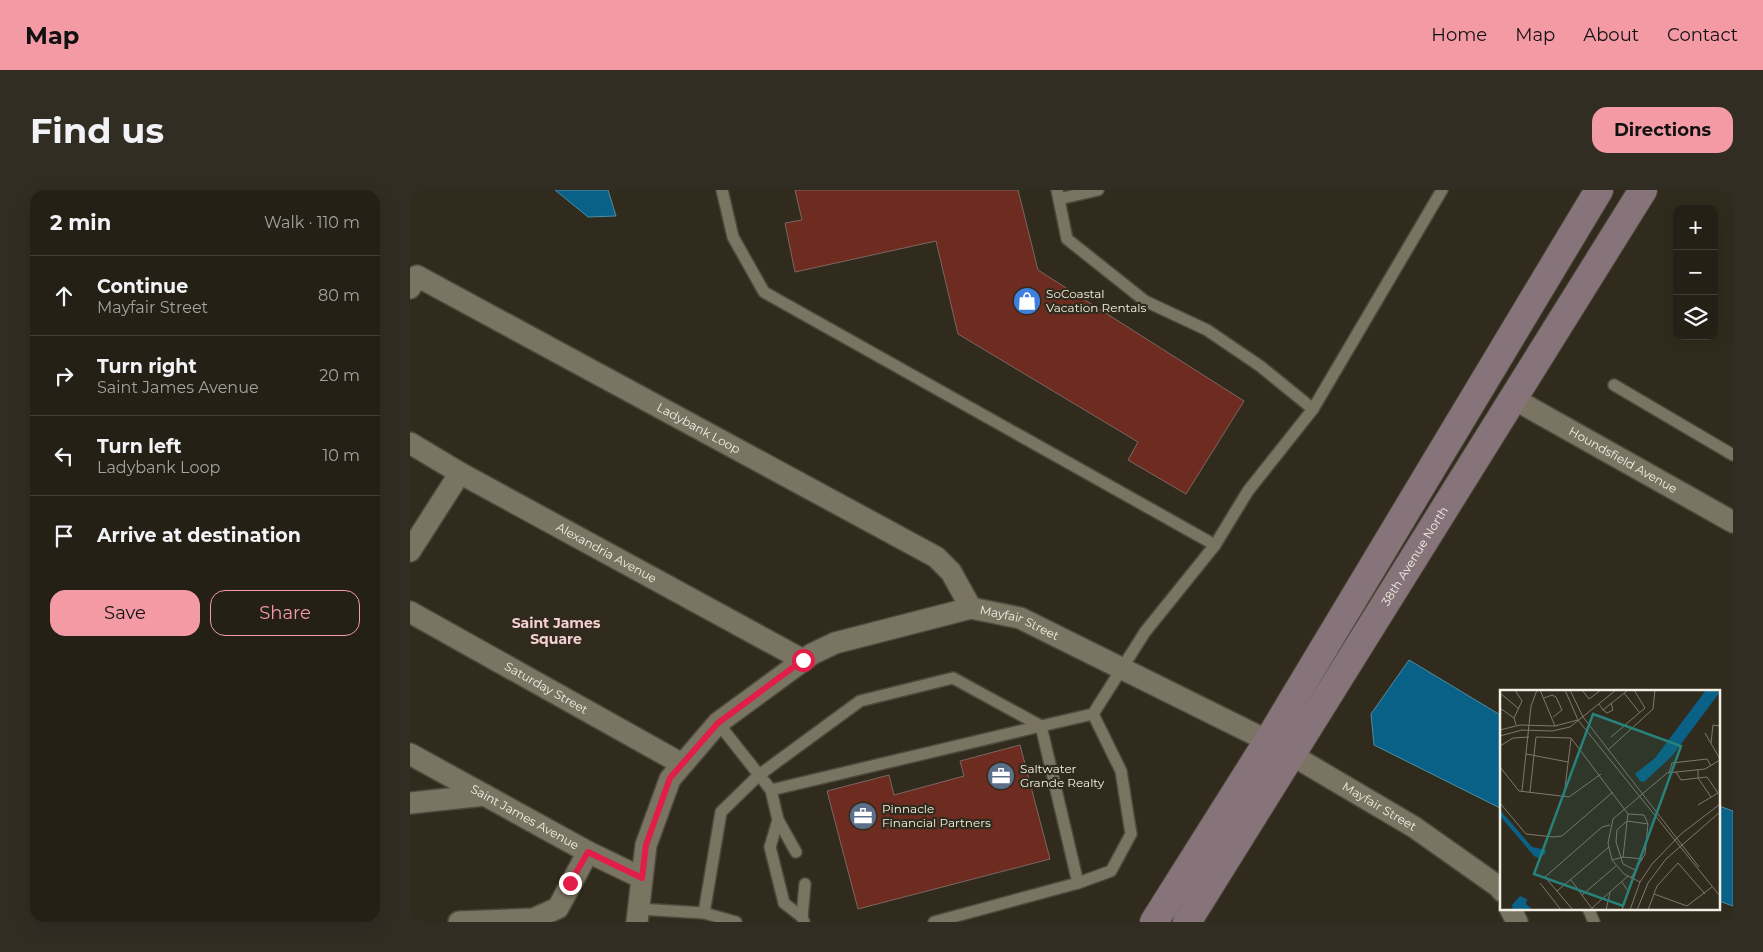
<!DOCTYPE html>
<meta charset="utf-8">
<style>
:root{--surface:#252016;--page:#312d23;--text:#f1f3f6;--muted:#a3a3a1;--line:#423e35;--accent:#f49aa5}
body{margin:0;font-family:Montserrat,sans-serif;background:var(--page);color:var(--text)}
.controls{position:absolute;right:15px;top:15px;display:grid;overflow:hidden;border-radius:10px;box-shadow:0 5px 20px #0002}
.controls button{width:45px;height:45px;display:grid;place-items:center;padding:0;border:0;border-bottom:1px solid var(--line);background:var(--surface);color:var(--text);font:25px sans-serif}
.stop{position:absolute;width:15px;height:15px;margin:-11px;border:4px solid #e11d48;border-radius:50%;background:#fff}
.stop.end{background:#e11d48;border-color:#fff;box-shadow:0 1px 5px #0008}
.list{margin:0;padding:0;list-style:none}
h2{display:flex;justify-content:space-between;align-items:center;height:65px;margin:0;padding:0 20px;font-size:21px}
h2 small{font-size:16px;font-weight:400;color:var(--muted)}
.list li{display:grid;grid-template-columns:32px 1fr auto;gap:15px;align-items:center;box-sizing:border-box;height:80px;padding:0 20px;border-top:1px solid var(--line)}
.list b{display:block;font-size:19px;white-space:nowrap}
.list p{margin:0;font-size:16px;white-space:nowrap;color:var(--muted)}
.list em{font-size:16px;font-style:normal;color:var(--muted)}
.actions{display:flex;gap:10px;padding:15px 20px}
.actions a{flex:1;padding:11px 0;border:1px solid var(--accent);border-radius:15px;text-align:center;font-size:18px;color:var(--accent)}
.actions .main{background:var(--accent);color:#111}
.icon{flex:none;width:28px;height:28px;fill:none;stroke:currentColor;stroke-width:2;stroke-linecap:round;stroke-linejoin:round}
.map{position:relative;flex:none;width:1323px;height:732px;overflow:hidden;border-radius:15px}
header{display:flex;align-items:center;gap:30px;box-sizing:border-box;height:70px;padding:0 25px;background:var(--accent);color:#111}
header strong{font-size:24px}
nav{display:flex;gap:28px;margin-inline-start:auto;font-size:18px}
.intro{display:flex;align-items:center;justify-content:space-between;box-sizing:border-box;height:120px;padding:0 30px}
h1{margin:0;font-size:35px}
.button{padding:12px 22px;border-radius:15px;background:var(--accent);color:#111;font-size:18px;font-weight:700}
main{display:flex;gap:30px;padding:0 30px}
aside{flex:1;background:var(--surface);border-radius:15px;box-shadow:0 5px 20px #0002}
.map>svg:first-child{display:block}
.water{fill:#096187;stroke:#4f8ca3}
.building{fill:#6d2c1f;stroke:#7b6762}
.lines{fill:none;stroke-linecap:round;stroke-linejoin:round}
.lane-casing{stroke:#4d493c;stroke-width:14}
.street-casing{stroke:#4d493c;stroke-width:24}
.secondary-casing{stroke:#4d493c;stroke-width:30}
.lane{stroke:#7a7463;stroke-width:11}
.street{stroke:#7a7463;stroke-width:21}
.secondary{stroke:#87737a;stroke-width:28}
.route{stroke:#e11d48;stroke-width:6}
.labels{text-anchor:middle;stroke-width:4.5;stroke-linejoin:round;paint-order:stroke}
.poi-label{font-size:12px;fill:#f2efe5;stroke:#312b1d;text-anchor:start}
.street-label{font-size:12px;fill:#f2efe5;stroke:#312b1d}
.neighbourhood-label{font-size:14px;font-weight:bold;fill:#f4d0d3;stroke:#312b1d}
.inset-road{fill:none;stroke:#7e796d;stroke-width:1}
.view{fill:#26827a;fill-opacity:0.15;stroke:#26827a;stroke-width:2.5}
.inset-edge{fill:none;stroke:#f2efe5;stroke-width:2.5}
</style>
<header>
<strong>Map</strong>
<nav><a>Home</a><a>Map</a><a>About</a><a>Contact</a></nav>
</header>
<div class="intro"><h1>Find us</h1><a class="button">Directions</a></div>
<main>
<aside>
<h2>2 min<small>Walk · 110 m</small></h2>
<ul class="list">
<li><svg class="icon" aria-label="ahead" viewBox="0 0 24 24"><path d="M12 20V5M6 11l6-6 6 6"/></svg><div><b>Continue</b><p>Mayfair Street</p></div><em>80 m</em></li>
<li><svg class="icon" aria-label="right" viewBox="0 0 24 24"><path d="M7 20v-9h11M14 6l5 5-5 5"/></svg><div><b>Turn right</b><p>Saint James Avenue</p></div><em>20 m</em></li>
<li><svg class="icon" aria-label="left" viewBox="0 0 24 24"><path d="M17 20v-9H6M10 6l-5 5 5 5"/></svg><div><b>Turn left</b><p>Ladybank Loop</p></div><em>10 m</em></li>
<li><svg class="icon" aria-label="arrive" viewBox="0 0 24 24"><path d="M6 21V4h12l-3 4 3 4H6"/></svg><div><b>Arrive at destination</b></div></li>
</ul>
<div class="actions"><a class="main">Save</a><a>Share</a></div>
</aside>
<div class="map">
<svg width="1323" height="732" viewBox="0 0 1323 732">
<rect width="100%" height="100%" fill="#312b1d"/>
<g class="water">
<path d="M145,0H198L206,26L178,27Z"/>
<path d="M999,470L1092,526V619L964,555L961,524Z"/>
<path d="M1309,616L1323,621V716L1309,711Z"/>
</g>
<g class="building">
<path d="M385,0H608L628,80L834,211L776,304L718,270L728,252L548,144L526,51L385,82L375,33L392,30Z"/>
<path d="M610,555L640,669L448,719L417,601L479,585L484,605L554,586L550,571Z"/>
</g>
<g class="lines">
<defs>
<g id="lane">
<path d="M312,0L323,47L354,102L805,355"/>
<path d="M647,0L657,49L735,111L797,140L850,176L903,219"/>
<path d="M649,9L688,0"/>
<path d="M1204,195L1323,265"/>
<path d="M308,533L361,600L631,536"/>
<path d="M361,600L368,630L360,657L374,713L392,727L394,732"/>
<path d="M368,630L386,662"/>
<path d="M668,693L701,681L721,644L711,581L683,524"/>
<path d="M1178,718L1184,732"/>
<path d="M229,719L294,723L326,732"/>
<path d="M294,723L311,622L349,585L450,511L543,488L631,536"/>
<path d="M392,727L395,694"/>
<path d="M524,732L668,693L631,536L683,524L735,442L805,355L838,301L903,219L1032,0"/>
</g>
<g id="street">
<path id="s1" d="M0,98L7,86L526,367L541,382L561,418"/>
<path id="s2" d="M1104,209L1323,332"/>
<path id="s3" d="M0,253L50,283L393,470"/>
<path d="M0,361L50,283"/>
<path id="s4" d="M0,422L272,574"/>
<path id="s5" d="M0,564L178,662L232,688"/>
<path d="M0,613L75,605"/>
<path d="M1100,718L1107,732"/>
<path d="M49,732L123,729L148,718L178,662"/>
<path id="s6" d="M227,732L236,655L260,589L308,533L402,464L425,453L561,418L610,428L858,551L1004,637L1089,697L1092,701"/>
</g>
<g id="secondary">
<path d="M744,732L858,551L1189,0"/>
<path id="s7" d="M777,732L1233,0"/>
</g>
</defs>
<use href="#lane" class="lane-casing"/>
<use href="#street" class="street-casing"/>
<use href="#secondary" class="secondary-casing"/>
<use href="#lane" class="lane"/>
<use href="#street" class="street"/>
<use href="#secondary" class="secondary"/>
</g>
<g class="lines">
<path class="route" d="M160,693L178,662L232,688L236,655L260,588L308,533L393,470"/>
</g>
<defs>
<symbol id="shop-disc" viewBox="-11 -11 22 22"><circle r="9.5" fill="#3f7fe0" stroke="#312b1d"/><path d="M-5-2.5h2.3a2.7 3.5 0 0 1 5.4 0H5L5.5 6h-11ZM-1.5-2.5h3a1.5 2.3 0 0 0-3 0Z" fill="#fff"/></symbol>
<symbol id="office-disc" viewBox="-11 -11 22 22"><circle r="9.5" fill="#5c6f8a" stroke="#312b1d"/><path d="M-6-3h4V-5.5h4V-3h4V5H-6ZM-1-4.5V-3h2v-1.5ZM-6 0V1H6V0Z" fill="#fff"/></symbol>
</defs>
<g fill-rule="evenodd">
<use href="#shop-disc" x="601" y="95" width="32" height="32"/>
<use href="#office-disc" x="575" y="570" width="32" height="32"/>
<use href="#office-disc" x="437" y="610" width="32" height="32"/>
</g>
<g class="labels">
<g class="poi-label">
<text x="636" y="108">SoCoastal<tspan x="636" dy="14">Vacation Rentals</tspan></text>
<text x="610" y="583">Saltwater<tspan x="610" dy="14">Grande Realty</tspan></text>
<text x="472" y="623">Pinnacle<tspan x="472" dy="14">Financial Partners</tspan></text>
</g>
<g class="street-label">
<text dy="4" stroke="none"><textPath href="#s1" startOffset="334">Ladybank Loop</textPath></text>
<text dy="4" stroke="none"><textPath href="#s2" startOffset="125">Houndsfield Avenue</textPath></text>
<text dy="4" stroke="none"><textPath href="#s3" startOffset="225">Alexandria Avenue</textPath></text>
<text dy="4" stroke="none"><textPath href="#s7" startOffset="431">38th Avenue North</textPath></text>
<text dy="4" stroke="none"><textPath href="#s6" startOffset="555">Mayfair Street</textPath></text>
<text dy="4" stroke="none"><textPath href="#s4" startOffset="156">Saturday Street</textPath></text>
<text dy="4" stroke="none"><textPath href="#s6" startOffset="960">Mayfair Street</textPath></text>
<text dy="4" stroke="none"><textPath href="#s5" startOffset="131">Saint James Avenue</textPath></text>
</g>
<g class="neighbourhood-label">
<text x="146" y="438">Saint James<tspan x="146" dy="16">Square</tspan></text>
</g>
</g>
<g transform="translate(1090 500)">
<rect width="220" height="220" fill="#312b1d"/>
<path d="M206,0L220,2L172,66L144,92L140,91L135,84L155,68ZM0,120L32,157L46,160L45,164L38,168L34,166L0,126ZM20,206L27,209L26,214L33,220H13L12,215Z" fill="#096187"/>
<path class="inset-road" d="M15,0L22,11L14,28L16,35M40,0L55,36M65,0L78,30L220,206M70,0L83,27L199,177M82,0L89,9L101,0M0,3L19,19M124,3L140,23M44,8L52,5L56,7L62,20L53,27M99,14L103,20L128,0M0,18L14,28M103,20L107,23L113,20L111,13M0,40L20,35L55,36L78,30M205,43L220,69M0,46L22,40L52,41L70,37L116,0M111,47L145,18L134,0M211,53L213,35L220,36M0,56L13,48L29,47M108,60L153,19L155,0M26,64L68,72M0,77L19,101L69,107L101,84M198,80V88L207,87L218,103L198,115M176,82L181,90L198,88L211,107M169,83L172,73L207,69L211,76M22,101L31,16L37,0M30,102L36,47L71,48L128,124L127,131L148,134L145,164L131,188M64,106L71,49M0,113L26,144L54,147L62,146L113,102M128,124L144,125L148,134M127,131L117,140L116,152L123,174L135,180M123,167L143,169M112,170L123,167L127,132M71,190L93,220M122,192L128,201L122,220M140,192L124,184L112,170L108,153L113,129L167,83L205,79L220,70M40,193L61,220M57,201L109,157M154,204L187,216L212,197M82,205L116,176M92,218L128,186M73,220L45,187L102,137L110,135M106,220L110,203M130,220L140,192L152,174L181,144L220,114M137,220L148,193L166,169L220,122M148,220L157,196L178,173L205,204"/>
<path class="view" d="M93,24L181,56L123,216L34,184Z"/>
<rect width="220" height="220" class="inset-edge"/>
</g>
</svg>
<div class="controls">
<button>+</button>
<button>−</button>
<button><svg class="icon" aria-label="layers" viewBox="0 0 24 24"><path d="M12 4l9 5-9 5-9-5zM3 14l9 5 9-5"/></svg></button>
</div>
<div class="stop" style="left:393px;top:470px"></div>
<div class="stop end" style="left:160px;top:693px"></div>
</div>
</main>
